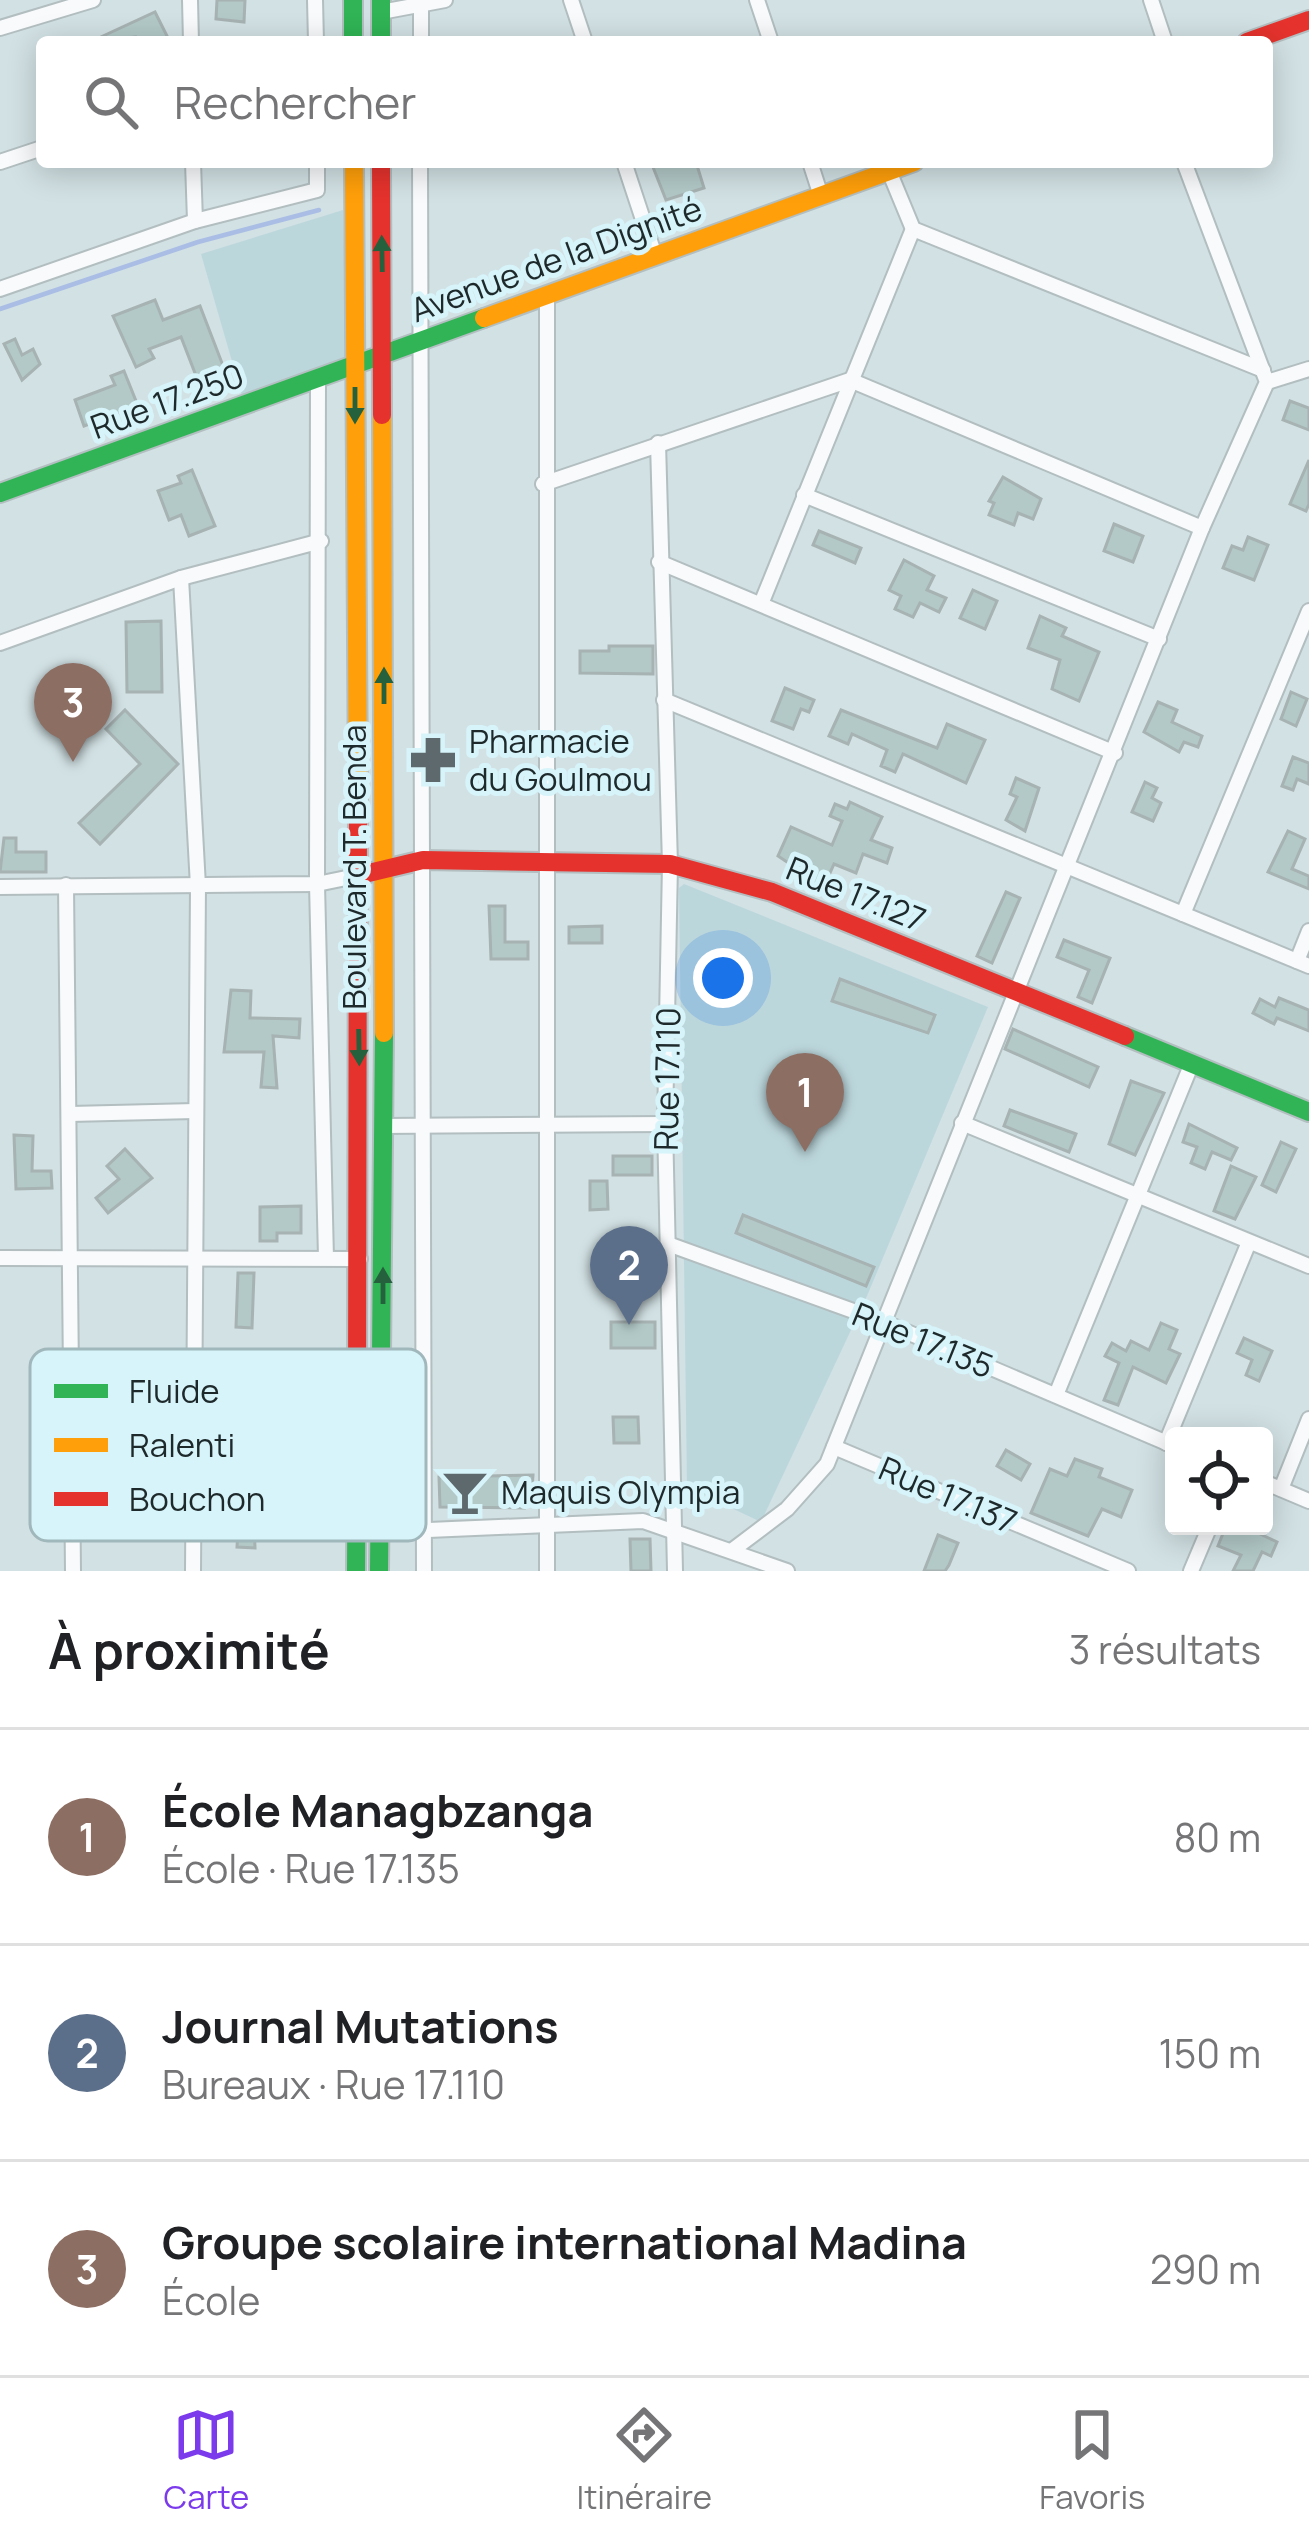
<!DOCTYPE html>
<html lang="fr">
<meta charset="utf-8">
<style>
:root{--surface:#fff;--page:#f6f6f6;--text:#202124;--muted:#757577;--line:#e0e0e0;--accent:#7c3aed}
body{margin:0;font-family:Manrope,sans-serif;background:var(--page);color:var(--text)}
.controls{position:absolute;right:36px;bottom:36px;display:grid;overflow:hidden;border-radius:12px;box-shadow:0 6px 30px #0003}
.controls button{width:108px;height:108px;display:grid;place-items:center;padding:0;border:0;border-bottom:3px solid var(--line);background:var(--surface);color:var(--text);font:60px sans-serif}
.you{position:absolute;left:723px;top:978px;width:42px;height:42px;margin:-30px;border:9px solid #fff;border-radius:50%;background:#1a73e8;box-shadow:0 0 0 18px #1a73e833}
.badge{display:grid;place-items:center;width:78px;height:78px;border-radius:50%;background:var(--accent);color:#fff;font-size:39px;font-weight:700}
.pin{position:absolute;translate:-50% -99px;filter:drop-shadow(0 3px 6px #0008)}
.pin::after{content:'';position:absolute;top:63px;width:42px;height:36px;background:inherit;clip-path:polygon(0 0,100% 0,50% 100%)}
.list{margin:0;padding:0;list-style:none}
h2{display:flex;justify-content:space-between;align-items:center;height:156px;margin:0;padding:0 48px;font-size:51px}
h2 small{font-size:39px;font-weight:400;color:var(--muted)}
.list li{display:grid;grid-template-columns:78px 1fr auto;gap:36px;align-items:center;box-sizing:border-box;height:216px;padding:0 48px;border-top:3px solid var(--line)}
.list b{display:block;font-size:45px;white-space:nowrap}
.list p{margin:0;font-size:39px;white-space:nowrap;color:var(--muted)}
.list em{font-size:39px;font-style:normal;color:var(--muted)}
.icon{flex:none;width:66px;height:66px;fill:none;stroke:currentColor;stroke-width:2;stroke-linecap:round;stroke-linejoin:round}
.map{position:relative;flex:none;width:1309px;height:1571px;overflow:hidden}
.search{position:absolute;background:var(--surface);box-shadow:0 6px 30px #0003;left:36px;right:36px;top:36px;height:132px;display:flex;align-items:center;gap:30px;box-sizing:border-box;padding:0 42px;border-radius:12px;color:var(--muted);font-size:45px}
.sheet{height:804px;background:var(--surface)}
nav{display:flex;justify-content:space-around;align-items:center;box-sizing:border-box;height:168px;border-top:3px solid var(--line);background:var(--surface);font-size:33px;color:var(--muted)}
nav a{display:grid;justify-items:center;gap:6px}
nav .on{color:var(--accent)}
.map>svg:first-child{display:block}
.built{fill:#bcd7dc}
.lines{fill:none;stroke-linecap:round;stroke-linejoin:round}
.stream{stroke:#a9bde5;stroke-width:4.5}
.building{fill:#b2c9c7;stroke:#a7b2b2;stroke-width:3}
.street-casing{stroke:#b2bec0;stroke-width:18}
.fast-casing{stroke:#b2bec0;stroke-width:22}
.slow-casing{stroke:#b2bec0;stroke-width:22}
.jam-casing{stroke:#b2bec0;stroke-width:22}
.street{stroke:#f8fafb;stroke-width:14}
.fast{stroke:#30b455;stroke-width:18}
.slow{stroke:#ff9f0a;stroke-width:18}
.jam{stroke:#e5322d;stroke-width:18}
.oneway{fill:#25613c}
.labels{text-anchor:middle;stroke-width:10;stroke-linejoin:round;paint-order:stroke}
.street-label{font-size:33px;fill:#1e292b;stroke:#d7f4fa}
.poi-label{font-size:33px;fill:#1e292b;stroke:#d7f4fa;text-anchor:start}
.key{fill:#d7f4fa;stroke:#a0b7bc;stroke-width:3}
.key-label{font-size:33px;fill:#1e292b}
</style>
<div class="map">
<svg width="1309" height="1571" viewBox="0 0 1309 1571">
<rect width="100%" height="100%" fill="#d2e1e4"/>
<g class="built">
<path d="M343,210L347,359L242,396L201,254Z"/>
<path d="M684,884L988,1007L867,1296L761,1522L687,1487L679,888Z"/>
</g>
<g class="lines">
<path class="stream" d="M0,309L198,242L319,210"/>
</g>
<g class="building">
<path d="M217,0H245L244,22L216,19Z"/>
<path d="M155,12L170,42H134L135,37L90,42Z"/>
<path d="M651,162H696L704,188L666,200Z"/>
<path d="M155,300L163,320L200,306L227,376L200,386L181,337L149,349L154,358L136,367L113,316Z"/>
<path d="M15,339L22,355L33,349L40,364L22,380L4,344Z"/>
<path d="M124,371L138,406L84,426L75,400L115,385L111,376Z"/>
<path d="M1290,401L1309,408V430L1283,420Z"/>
<path d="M1309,460V504L1306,511L1290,504Z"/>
<path d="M192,470L215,526L189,536L181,515L169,520L158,491L181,483L178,476Z"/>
<path d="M1003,477L1041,499L1033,519L1018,513L1014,525L989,515L994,503L989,501Z"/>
<path d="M1114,524L1143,536L1133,562L1104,551Z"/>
<path d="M819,531L861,548L855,563L813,545Z"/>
<path d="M1248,537L1268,545L1254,580L1223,568L1232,546L1243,550Z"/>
<path d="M904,560L934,576L927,590L946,598L939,612L920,603L913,617L895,609L901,596L889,590Z"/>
<path d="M973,590L997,601L985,629L960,618Z"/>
<path d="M1040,616L1066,628L1062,636L1099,652L1079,701L1052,689L1060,660L1028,648Z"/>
<path d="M161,621L162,692H127L126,622Z"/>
<path d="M609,646H653V674L580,673V651H609Z"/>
<path d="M785,688L814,700L809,712L801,709L793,729L772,721Z"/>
<path d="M1291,692L1307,699L1296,726L1281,719Z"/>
<path d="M1158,702L1177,710L1172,722L1202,736L1198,747L1184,742L1179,752L1144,732Z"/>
<path d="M125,710L178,764L100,844L79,823L140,764L106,729Z"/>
<path d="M841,710L937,748L947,724L985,740L966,783L903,754L895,772L881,766L887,750L852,734L848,744L829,736Z"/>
<path d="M1293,757L1309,763V784L1297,779L1293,790L1282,786Z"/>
<path d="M1016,778L1039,788L1025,831L1006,820L1017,797L1010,794Z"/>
<path d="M1145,782L1157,788L1152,798L1161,803L1153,821L1132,812Z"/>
<path d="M850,802L882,817L871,840L892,848L887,863L863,854L856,873L834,864L822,891L808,886L811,878L778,856L791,827L832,845L842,821L830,816L835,804L847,809Z"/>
<path d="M1288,831L1305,839L1292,869L1309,876V889L1268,872Z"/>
<path d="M4,838H16V852H46V872H0Z"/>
<path d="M1006,892L1020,898L992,963L977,956Z"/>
<path d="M489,906H505V942H528V959H491Z"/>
<path d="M602,926V943H569V927Z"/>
<path d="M1064,940L1110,958L1092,1003L1078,997L1089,970L1057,957Z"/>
<path d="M840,979L935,1015L928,1033L832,1001Z"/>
<path d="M231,990L251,991L250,1018L300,1019L299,1038L273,1036L277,1088L261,1087L264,1052H224Z"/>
<path d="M1279,998L1309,1010V1031L1277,1018L1274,1024L1253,1013L1260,999L1275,1007Z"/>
<path d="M1013,1029L1098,1067L1089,1087L1005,1049Z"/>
<path d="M1131,1081L1164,1093L1135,1155L1109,1144Z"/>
<path d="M1010,1110L1076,1134L1069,1152L1004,1126Z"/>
<path d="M1189,1124L1237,1148L1231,1160L1212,1152L1205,1169L1191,1163L1197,1147L1183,1142Z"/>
<path d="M14,1135L33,1136L32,1171H51L52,1188L16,1189Z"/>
<path d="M1281,1142L1296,1149L1276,1192L1262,1185Z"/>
<path d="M125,1149L152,1178L108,1213L96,1198L119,1179L107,1166Z"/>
<rect x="613" y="1156" width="39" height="19"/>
<path d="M1231,1166L1256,1177L1235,1219L1214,1211Z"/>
<path d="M590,1181H607L608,1209L590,1210Z"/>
<path d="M301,1206V1233H277V1241H260V1207Z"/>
<path d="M743,1215L874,1267L866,1286L736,1233Z"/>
<path d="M238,1273H254L252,1328L236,1327Z"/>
<rect x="611" y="1322" width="44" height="26"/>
<path d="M1161,1323L1177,1330L1169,1349L1180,1354L1166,1383L1133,1367L1118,1405L1104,1400L1119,1363L1105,1356L1112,1343L1126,1351L1131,1341L1149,1350Z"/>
<path d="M1244,1338L1272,1351L1259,1381L1246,1375L1252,1360L1237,1353Z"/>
<path d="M613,1417H638L639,1443H614Z"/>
<path d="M1006,1450L1030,1464L1021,1480L997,1466Z"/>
<path d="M1075,1459L1102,1469L1099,1477L1132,1490L1121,1517L1102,1509L1088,1536L1031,1513L1050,1469L1067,1476Z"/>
<path d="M533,1475L531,1504L525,1508L440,1507L439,1477Z"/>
<path d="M240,1493H253L255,1548L237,1547Z"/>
<path d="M1226,1526H1258L1256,1532L1277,1542L1271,1556L1262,1552L1253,1571H1233L1241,1555L1218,1546Z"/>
<path d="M938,1535L958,1543L949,1565L945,1571H924Z"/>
<path d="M630,1539H650L651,1571H631Z"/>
</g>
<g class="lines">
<defs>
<g id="street">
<path d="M190,0L191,42"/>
<path d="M315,0L316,42"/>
<path d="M571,0L585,42"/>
<path d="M757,0L771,42"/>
<path d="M1151,0L1165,42"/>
<path d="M381,12L445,0"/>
<path d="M0,28L93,0"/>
<path d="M421,42V0"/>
<path d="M0,162L42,148"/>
<path d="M193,162L195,221"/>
<path d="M420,162L424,1571"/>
<path d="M624,162L655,256"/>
<path d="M810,162L821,196"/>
<path d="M889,171L913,229L1263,370"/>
<path d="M0,289L195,221L317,190V162"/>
<path d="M318,378L317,884L326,1258"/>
<path d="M1267,382L1309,369"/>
<path d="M658,443L670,864L665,1124L675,1571"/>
<path d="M543,484L850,380L1202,528"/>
<path d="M804,495L1159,639"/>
<path d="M659,562L1115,753"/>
<path d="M181,578L198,886L193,1571"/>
<path d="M761,604L913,229"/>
<path d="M0,643L181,578L321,541"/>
<path d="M664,700L1309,966"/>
<path d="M66,885L73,1571"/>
<path d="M0,887L317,884L356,876"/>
<path d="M1183,914L1309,611"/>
<path d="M1297,961L1309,931"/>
<path d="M70,1114L195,1111"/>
<path d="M962,1123L1309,1266"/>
<path d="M383,1126L665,1124"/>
<path d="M668,1244L881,1321L1174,1446"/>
<path d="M0,1258L360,1259"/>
<path d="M1056,1395L1192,1063"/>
<path d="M1166,1443L1249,1242"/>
<path d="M834,1447L1128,1571"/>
<path d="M1264,1482L1309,1501"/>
<path d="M1281,1489L1309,1419"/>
<path d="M382,1532L643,1521L787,1571"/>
<path d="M734,1549L787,1509L827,1464L1202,528L1267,382L1184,162"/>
<path d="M547,1571V295"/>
<path d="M1191,1571L1210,1526"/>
</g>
<g id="fast">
<path d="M353,0V42"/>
<path d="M381,0V42"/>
<path d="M0,493L484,318"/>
<path d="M1125,1036L1309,1112"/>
<path d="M356,1571L357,1404"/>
<path d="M379,1571L384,1033"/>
</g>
<g id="slow">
<path d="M354,162L358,794"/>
<path d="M484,318L914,162"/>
<path d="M382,415L384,1033"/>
</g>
<g id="jam">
<path d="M1247,42L1309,20"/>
<path d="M381,162L382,415"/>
<path d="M356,876L423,860L670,864L772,892L1125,1036"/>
<path d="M357,1404L358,794"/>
</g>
</defs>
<use href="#street" class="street-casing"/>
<use href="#fast" class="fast-casing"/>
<use href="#slow" class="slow-casing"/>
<use href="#jam" class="jam-casing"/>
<use href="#street" class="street"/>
<use href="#fast" class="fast"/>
<use href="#slow" class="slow"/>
<use href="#jam" class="jam"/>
</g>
<defs><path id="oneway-solid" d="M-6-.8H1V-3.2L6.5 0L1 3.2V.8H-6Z" transform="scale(3)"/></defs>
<g class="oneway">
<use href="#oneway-solid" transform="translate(382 254) rotate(-91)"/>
<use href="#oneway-solid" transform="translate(355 405) rotate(90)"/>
<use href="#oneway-solid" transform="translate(384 686) rotate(-90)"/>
<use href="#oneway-solid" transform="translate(359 1047) rotate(89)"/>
<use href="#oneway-solid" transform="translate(383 1286) rotate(-90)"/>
</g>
<defs>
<symbol id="pharmacy-bare" viewBox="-9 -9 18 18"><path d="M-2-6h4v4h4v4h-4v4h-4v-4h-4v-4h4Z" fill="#5d696c" stroke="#d7f4fa" stroke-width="2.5" paint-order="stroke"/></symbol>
<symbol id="bar-bare" viewBox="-9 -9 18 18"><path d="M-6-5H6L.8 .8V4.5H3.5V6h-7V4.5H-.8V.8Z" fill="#5d696c" stroke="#d7f4fa" stroke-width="2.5" paint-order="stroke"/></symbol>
</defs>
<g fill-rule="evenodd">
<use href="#pharmacy-bare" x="400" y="727" width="66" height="66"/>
<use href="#bar-bare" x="432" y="1459" width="66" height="66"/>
</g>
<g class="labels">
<g class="street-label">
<text transform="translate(556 259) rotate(-20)" y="12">Avenue de la Dignité</text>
<text transform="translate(167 401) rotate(-20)" y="12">Rue 17.250</text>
<text transform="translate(354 867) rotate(-90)" y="12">Boulevard T. Benda</text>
<text transform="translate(856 894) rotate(22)" y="12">Rue 17.127</text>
<text transform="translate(667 1079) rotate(-89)" y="12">Rue 17.110</text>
<text transform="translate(923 1340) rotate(22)" y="12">Rue 17.135</text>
<text transform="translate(948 1495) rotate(23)" y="12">Rue 17.137</text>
</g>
<g class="poi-label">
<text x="469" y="753">Pharmacie<tspan x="469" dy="38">du Goulmou</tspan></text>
<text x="501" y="1504">Maquis Olympia</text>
</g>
</g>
<rect x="30" y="1349" width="396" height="192" rx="18" class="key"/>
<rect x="54" y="1384" width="54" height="14" fill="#30b455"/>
<rect x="54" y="1438" width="54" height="14" fill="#ff9f0a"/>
<rect x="54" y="1492" width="54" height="14" fill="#e5322d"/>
<g class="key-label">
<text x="129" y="1403">Fluide</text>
<text x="129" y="1457">Ralenti</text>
<text x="129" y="1511">Bouchon</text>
</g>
</svg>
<div class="controls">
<button><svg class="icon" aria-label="locate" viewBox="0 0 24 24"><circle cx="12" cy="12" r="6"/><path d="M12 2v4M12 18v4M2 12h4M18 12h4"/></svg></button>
</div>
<div class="you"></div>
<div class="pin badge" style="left:805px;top:1152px;background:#8d6e63">1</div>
<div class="pin badge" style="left:629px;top:1325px;background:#5c6f8a">2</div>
<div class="pin badge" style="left:73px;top:762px;background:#8d6e63">3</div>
<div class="search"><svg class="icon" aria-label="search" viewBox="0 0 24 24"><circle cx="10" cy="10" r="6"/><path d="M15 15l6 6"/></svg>Rechercher</div>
</div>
<section class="sheet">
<h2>À proximité<small>3 résultats</small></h2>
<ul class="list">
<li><span class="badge" style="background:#8d6e63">1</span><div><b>École Managbzanga</b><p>École · Rue 17.135</p></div><em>80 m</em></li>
<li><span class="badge" style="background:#5c6f8a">2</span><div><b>Journal Mutations</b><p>Bureaux · Rue 17.110</p></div><em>150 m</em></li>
<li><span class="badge" style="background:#8d6e63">3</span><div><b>Groupe scolaire international Madina</b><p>École</p></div><em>290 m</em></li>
</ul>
</section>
<nav>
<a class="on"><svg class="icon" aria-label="map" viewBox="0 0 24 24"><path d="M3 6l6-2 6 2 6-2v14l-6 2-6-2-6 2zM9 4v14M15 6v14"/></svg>Carte</a>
<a><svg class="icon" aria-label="directions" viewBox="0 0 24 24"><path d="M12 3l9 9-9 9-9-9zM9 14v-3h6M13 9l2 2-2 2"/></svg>Itinéraire</a>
<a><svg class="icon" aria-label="saved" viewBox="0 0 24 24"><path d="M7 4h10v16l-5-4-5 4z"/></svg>Favoris</a>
</nav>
